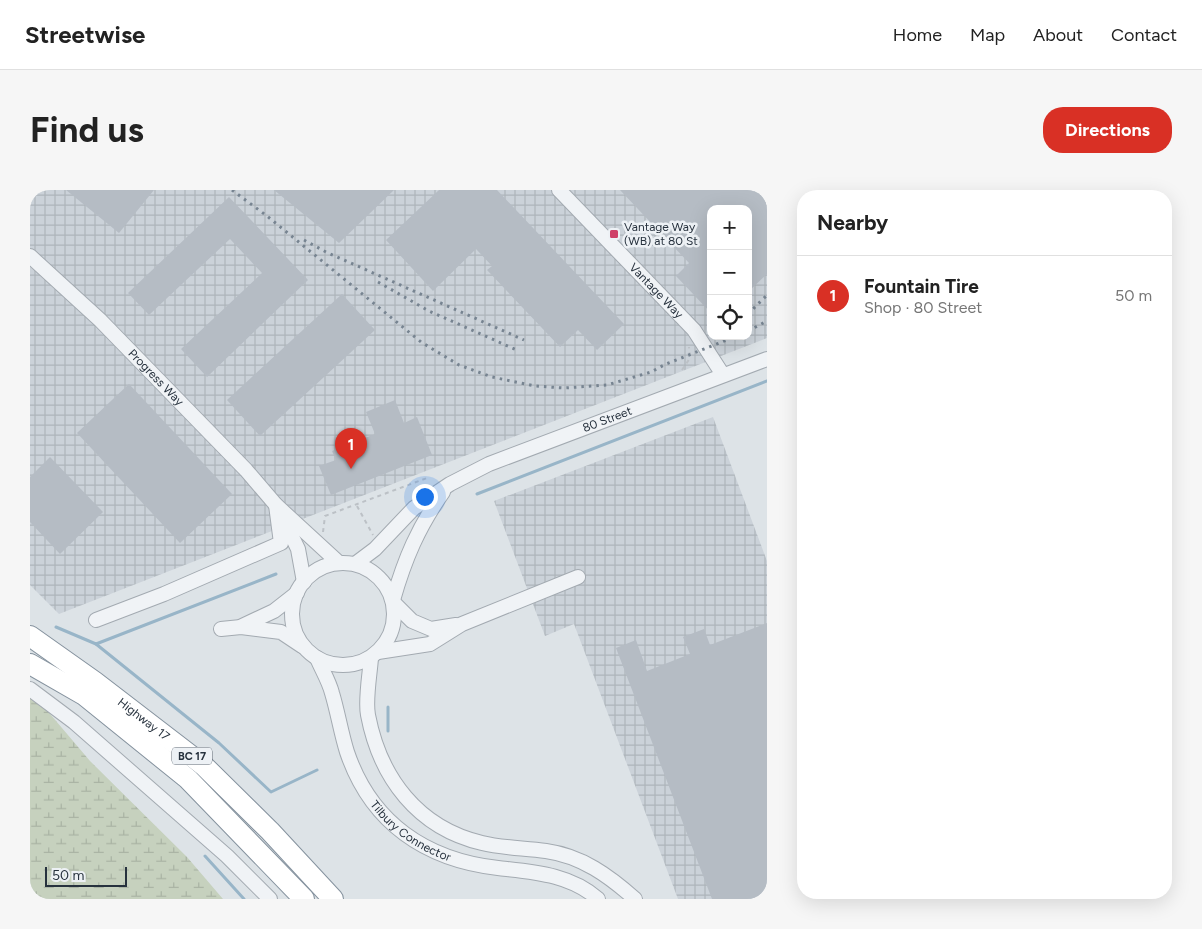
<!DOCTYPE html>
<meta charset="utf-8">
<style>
:root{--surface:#fff;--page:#f6f6f6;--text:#222;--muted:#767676;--line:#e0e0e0;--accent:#d93025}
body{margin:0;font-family:Figtree,sans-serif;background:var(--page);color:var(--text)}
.controls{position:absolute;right:15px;top:15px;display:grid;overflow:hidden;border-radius:10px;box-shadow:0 5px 20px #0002}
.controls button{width:45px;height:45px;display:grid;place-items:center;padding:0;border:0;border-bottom:1px solid var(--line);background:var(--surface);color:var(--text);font:25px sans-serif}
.scale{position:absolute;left:15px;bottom:12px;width:82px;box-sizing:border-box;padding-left:5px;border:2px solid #27323e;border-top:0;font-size:14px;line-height:18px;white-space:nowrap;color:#27323e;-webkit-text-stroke:4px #edf1f5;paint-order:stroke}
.you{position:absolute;left:394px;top:306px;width:18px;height:18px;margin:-12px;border:4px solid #fff;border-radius:50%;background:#1a73e8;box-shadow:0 0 0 8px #1a73e833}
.badge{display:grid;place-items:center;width:32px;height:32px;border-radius:50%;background:var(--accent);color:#fff;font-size:16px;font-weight:700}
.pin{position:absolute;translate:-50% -41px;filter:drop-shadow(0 1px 2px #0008)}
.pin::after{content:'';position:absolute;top:26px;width:18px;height:15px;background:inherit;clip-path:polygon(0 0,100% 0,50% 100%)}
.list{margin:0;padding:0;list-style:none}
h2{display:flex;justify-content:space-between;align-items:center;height:65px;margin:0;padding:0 20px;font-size:21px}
h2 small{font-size:16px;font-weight:400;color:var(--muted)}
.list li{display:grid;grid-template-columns:32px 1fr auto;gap:15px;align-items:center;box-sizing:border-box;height:80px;padding:0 20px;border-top:1px solid var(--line)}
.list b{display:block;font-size:19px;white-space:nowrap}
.list p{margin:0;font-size:16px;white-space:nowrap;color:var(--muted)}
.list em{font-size:16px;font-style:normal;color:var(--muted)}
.icon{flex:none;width:28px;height:28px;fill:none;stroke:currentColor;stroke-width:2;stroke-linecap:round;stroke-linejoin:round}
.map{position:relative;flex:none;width:737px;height:709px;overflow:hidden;border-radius:20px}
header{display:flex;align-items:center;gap:30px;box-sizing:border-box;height:70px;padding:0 25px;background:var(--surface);border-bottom:1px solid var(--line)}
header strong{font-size:24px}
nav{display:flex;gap:28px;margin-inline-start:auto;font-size:18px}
.intro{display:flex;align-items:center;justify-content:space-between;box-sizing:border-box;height:120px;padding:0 30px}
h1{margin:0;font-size:35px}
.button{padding:12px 22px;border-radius:20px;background:var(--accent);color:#fff;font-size:18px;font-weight:700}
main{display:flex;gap:30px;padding:0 30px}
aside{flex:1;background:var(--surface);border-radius:20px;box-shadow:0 5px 20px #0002}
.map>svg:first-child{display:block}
.industrial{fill:url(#industrial-grid);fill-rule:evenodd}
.wetland{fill:url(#wetland-marsh)}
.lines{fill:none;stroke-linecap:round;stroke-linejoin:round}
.stream{stroke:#98b5c8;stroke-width:3}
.building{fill:#b5bcc4}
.minor-casing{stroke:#a3aab1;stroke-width:16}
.highway-casing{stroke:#85929e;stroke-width:22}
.path{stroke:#bcc1c6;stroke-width:2;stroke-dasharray:4 4;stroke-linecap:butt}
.minor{stroke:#f0f3f6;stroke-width:14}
.highway{stroke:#fff;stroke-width:20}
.rail{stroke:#778491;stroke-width:3;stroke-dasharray:2.5 5;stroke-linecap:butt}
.poi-dot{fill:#cf4068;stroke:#edf1f5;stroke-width:2}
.labels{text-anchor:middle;stroke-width:5;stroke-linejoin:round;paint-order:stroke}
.shield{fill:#edf1f5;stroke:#626b75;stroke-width:1}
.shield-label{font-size:11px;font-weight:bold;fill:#27323e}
.poi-label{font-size:12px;fill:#27323e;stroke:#edf1f5;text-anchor:start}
.street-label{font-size:12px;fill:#27323e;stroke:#edf1f5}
</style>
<header>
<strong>Streetwise</strong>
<nav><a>Home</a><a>Map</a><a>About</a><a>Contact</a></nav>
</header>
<div class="intro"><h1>Find us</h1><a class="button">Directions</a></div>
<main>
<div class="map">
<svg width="737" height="709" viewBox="0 0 737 709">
<defs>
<pattern id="industrial-grid" width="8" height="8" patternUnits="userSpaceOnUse" patternTransform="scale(1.25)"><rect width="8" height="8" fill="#cbd2d9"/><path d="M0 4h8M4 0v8" fill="none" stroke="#aeb5bb"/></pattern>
<pattern id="wetland-marsh" width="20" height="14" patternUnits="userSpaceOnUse" patternTransform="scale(1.25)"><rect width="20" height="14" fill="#c6d1be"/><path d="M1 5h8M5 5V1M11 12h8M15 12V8" fill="none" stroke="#aab4a4"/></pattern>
</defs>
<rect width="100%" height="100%" fill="#dde3e7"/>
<g class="industrial">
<path d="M0,0H737V148L29,424L0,395ZM681,19H718V146H681Z"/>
<path d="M683,227L737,371V709H648L544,434L515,446L464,311Z"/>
</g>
<path class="wetland" d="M0,506L15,518L60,571L157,667L193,709H0Z"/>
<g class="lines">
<g class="stream">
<path d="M447,304L737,191"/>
<path d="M26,437L66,454L246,384"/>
<path d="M66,454L189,553L241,602L287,580"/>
<path d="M358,517V541"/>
<path d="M175,666L214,709"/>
</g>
</g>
<g class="building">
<path d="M36,0H124L89,43Z"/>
<path d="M244,0H364L309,53Z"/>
<path d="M409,0H467L594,134L567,160L548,140L530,157L457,80L462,76L446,59L403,101L356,50Z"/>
<path d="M590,0H737V84L718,102V19H681V123L646,86L659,73Z"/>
<path d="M199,7L278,90L177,187L151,159L232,83L200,49L119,125L98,103Z"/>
<path d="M312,104L345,140L230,246L197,210Z"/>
<path d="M99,194L202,304L150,353L47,243Z"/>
<path d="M365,210L374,233L387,227L402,265L301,305L289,276L306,270L302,261L345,244L336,222Z"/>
<path d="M20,267L73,322L30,364L0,332V287Z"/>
<path d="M737,433V709H682L586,458L606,450L617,481L660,464L653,447L674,439L680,455Z"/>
</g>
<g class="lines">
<defs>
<g id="minor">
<path id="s1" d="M529,0L664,140L693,185"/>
<path id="s2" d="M0,66L70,130L216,280L246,315L309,373"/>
<path d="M251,324L268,359L274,392"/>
<circle cx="313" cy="424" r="51"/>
<path id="s3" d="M325,374L345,359L384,318L420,294L459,274L737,169"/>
<path d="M363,410C375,368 388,338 413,302"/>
<path d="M363,412L382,431L401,439L426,435"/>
<path d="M66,430L134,404L251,353L246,315"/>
<path d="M212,436L244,421L267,403"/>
<path d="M191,439L211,437L251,442L272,456"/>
<path d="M348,462L400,454L432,434L548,387"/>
<path id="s4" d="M287,468C292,480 299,491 302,503C308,523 311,543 317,562C341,633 396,670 468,678C503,682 540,684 568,709"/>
<path d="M341,468C340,483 335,510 338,525C350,588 388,638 452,653C472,658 495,658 516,661C552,666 579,686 605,709"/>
<path d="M0,499L44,532L197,666L240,709"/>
</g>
<g id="highway">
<path id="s5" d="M0,446L65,492L173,575L240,641L303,709"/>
<path d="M0,474L54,505L158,589L274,709"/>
</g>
</defs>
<use href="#minor" class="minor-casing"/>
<use href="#highway" class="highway-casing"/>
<g class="path">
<path d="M652,180L660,168L659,157"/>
<path d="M327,316L343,345"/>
<path d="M293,342L295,326L397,288"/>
</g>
<use href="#minor" class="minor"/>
<use href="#highway" class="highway"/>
<g class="rail">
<path d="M202,0L237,26L391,152L429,175L462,187L505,196L534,198L577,195L621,182L636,174L707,146"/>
<path d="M274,50L296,62L494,150"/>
<path d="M348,92L399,121L489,161"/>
<path d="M718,124L737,105"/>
<path d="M718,141L737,131"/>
</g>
</g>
<rect class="poi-dot" x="579" y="39" width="10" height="10" rx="2.5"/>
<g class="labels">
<rect class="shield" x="142" y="557.5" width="40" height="17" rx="4"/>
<g class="shield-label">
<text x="162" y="570">BC 17</text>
</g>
<g class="poi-label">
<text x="594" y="41">Vantage Way<tspan x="594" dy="14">(WB) at 80 St</tspan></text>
</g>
<g class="street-label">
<text dy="4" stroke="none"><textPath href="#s1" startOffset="140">Vantage Way</textPath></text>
<text dy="4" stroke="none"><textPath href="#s2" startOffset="175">Progress Way</textPath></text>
<text dy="4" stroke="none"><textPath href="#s3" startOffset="295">80 Street</textPath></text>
<text dy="4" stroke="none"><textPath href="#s5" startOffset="141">Highway 17</textPath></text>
<text dy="4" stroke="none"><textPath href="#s4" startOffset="204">Tilbury Connector</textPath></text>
</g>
</g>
</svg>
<div class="controls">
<button>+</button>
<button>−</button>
<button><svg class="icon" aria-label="locate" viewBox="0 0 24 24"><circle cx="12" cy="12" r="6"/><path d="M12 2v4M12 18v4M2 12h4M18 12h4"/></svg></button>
</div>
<div class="scale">50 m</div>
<div class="you"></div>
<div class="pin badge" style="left:321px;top:279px">1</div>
</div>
<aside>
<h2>Nearby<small></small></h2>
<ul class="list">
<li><span class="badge">1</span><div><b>Fountain Tire</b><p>Shop · 80 Street</p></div><em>50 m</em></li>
</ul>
</aside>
</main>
